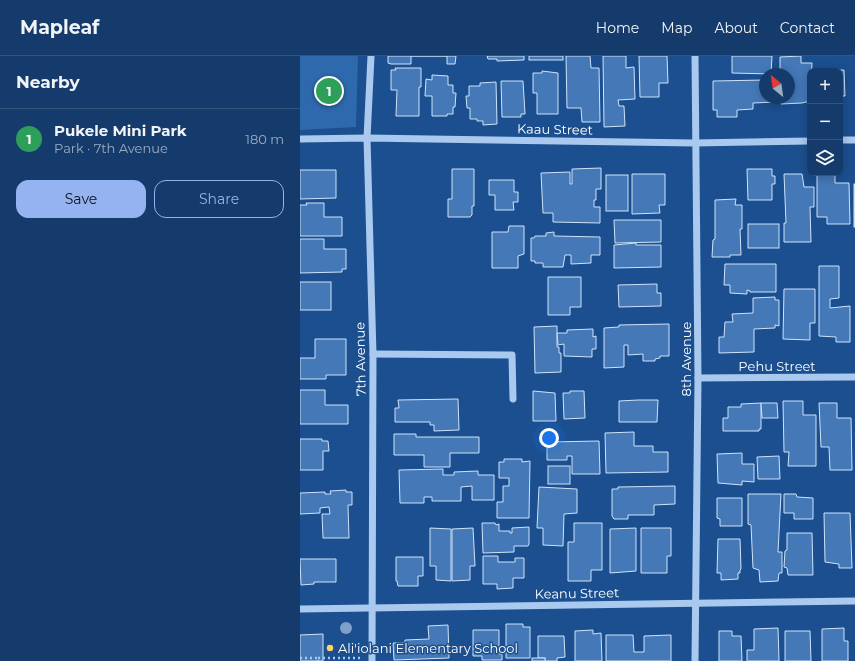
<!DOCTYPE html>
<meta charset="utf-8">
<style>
:root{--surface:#143b6b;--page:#214673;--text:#f1f3f6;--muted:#9dadc1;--line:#33557e;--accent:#95b2f1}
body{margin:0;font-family:Montserrat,sans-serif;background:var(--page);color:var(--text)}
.controls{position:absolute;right:12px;top:12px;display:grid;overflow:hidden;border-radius:8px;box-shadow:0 2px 10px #0003}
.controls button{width:36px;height:36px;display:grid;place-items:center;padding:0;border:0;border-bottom:1px solid var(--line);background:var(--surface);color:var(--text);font:20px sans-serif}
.compass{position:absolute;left:459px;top:12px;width:36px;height:36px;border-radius:50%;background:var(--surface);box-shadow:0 2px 10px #0003;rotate:331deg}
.you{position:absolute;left:249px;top:382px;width:14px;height:14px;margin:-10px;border:3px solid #fff;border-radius:50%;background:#1a73e8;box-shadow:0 0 0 6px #1a73e833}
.badge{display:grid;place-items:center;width:26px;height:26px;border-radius:50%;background:var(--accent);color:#fff;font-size:13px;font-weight:700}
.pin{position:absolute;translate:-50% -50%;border:2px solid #fff;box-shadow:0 1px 4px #0006}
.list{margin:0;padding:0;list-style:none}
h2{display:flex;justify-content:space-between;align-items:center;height:52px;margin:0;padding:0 16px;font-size:17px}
h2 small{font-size:13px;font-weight:400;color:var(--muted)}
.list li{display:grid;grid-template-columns:26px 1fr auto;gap:12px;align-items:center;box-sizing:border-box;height:60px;padding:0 16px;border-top:1px solid var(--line)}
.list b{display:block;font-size:15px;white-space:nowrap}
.list p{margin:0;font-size:13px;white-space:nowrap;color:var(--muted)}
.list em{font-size:13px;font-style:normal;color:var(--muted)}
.actions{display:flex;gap:8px;padding:12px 16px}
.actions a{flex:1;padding:9px 0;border:1px solid var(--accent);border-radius:12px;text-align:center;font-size:14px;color:var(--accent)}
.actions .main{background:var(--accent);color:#111}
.icon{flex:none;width:22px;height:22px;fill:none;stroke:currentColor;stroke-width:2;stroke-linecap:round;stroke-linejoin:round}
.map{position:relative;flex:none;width:555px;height:605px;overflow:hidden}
header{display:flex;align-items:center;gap:24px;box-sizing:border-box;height:56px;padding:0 20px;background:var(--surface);border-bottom:1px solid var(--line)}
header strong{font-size:19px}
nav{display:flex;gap:22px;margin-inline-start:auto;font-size:14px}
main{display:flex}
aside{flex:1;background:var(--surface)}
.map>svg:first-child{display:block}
.green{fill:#2e69ad}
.building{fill:#4478b7;stroke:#cfe3fa}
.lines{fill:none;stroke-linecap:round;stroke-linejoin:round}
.path{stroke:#a9c9ee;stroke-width:2.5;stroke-dasharray:2 3;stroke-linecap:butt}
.minor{stroke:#a9c9ee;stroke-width:7}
.tree{fill:#7ea0ca}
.poi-dot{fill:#ffd166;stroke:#1b4f8f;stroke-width:1.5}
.labels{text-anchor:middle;stroke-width:3;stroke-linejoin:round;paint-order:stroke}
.street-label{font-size:13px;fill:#fff;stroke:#1b4f8f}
.poi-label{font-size:13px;fill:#fff;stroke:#1b4f8f;text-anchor:start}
</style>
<header>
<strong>Mapleaf</strong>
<nav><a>Home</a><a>Map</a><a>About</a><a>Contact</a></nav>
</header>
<main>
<aside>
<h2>Nearby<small></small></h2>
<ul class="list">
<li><span class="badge" style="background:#2e9e5b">1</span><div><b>Pukele Mini Park</b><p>Park · 7th Avenue</p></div><em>180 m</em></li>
</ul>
<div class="actions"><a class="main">Save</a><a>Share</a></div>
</aside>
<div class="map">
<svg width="555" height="605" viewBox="0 0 555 605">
<rect width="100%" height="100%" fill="#1b4f8f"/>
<path class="green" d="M0,0H58L56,71L0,74Z"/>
<g class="building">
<path d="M88,0H156L155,8H147V0H111V8H91L88,7Z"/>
<path d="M187,0H224V4L197,5V3H188Z"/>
<rect x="229" y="0" width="34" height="4"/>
<path d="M266,0H290L291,12H299L300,66H282L281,52H267Z"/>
<path d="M303,0H326V12L334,11L335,43L318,44L319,50H324L325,70L304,71Z"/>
<path d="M339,0H367L368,27H359V41H340Z"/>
<path d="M432,0H472L471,18L432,17Z"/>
<path d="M501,0V7H512L510,45L502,47L481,48V42H489V18H480V1Z"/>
<path d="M95,12H121V31H119V60H96L97,34H91V14H96Z"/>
<path d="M544,14L545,40H541L540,56V15H518Z"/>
<path d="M242,15L258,17V58H237V37H233V17H242Z"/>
<path d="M132,19L148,20V29H153V37H156L155,51H153V58H147V60H132V40H125L126,23L132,24Z"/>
<path d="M465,24V42H475V46L453,47V53L437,54V61H417V54H413V25Z"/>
<path d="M201,25H223L225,58H221V61H202Z"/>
<path d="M196,26L197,68L183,69V65H177V63H170V52H167L166,40H169V30H180V27Z"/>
<path d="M301,112V133H296V144H294V151H300V167L253,166V157H243L241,117L270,116V128H272V113Z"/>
<path d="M152,113H174V150H172V159L170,161H148V143H152Z"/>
<path d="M447,113H472V120H475V128H472V144H448Z"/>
<path d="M0,114H36V142L0,143Z"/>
<path d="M517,117H535V127H549L550,168H527V161H517Z"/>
<path d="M332,118H365V149H359L360,157L332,158Z"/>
<path d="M484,118H502L504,131H514V151H510L511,186H484V167H486Z"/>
<rect x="306" y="119" width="22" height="36"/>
<path d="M189,124H214V136H218V146H213L214,154H195V139H189Z"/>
<rect x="554" y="128" width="1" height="43"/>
<path d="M436,143L435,149H442V173H440L441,199H430V201H412L413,184L415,183V144Z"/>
<path d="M6,147H24V161H42V180H0V149H7Z"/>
<path d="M314,164H361V186L315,187Z"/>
<rect x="448" y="168" width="31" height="24"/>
<path d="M209,170H224V198L218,200V212H192V176H208Z"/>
<path d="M254,176V180L300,181V199H291V207L271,208V199H265L263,211H243V207H235V205H231V182H234L235,180H246V177Z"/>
<path d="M0,183H24V193H46V213H42V216L0,217Z"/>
<path d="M336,187V189H361V211L314,212V189Z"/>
<path d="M425,208H476V236H450V235L447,234V238L430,237V229H424Z"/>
<path d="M519,210H539V242L530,243V252L550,250V286H536V281L519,280Z"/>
<path d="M248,221H281V251H270V259H248Z"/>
<rect x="0" y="226" width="31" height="28"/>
<path d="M357,228V237H361V250L319,251L318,229Z"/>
<path d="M484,233H515V267H510V284L483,283Z"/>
<path d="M475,241V244H479V270L475,269V272L454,273V296L419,297V281H424L425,266H433L432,258L453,257V242Z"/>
<path d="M369,268V300H360V302L355,303V305H343V298L328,299V289H324V311L304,312V272L319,271V269Z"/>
<path d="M257,270V291H259V297H261V316L235,317L234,271Z"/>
<path d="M293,273V281L296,280V293H292V301L264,300V288L258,289L257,277H267V274Z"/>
<path d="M15,283H46V319H26V323H0V302H15Z"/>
<path d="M0,334H25V349H48V368H0Z"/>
<path d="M233,335L255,337L256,365H233Z"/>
<path d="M270,335H284L285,362L264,363L263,337H270Z"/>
<path d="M158,343L159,374L134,375V369H130V366H95V352H99L98,344Z"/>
<path d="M338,344H358L357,366H319V345Z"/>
<path d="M483,345H503V359H516V410H488L489,396H484Z"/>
<path d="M461,347V373H459V375H423V362H428V351H441V348Z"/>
<path d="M461,347H477L478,362H462Z"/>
<path d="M519,347H537V362H551L552,414H530L529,391H521Z"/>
<path d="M334,376V390H353V396H368V416L306,417L305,377Z"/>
<path d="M94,378H116V381H179V397H150V411H124V399H94Z"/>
<path d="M0,383H22V385H28L29,395H23V414H0Z"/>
<path d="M299,385L300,418H272V400H267V404H247V386Z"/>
<path d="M442,397V408H454V426L442,425V429L418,427L417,398Z"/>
<path d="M479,400L480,423H458L457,401Z"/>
<path d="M204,403H222V406L230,405L229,462H197V446H203V430H209V422H199V406H204Z"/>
<rect x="248" y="410" width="22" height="18"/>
<path d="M143,413V419H154V416L178,415V419H194V444H172V430L161,431V445H132V441H124V447H100L99,414Z"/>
<path d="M375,430V448L354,449V459H328V463H314L312,460V433H318V431Z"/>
<path d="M239,431L277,433V457L264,458L263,490L243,489V472H237Z"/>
<path d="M46,434V436H52V449H48L49,482H23L22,458H30L29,451L20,452V457L0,458V437L25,436V438H31L30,435Z"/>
<path d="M448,438H481L478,496H482V517H479L478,525L460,526L459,514L453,512L451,469L448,468Z"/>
<path d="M484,438H496L497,441L513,442V463H494V457H484Z"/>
<path d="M417,442H442V470H420V463L417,462Z"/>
<path d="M524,457H550L552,512H539V508L525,506Z"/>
<path d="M182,467H195L196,469L199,468V475H210V477H212V472L229,471V488L228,490H214V496L183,497Z"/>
<path d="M274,467H302V514H291V525H268V486H274Z"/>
<path d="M130,472L151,473V525L136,524V510H130Z"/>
<path d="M173,472L175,510H170V524L152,525V473Z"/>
<path d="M336,472V515L310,517V473Z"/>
<path d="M341,472H371V500H367V517H341Z"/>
<path d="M487,477H512L513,519H488L487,512L484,511L485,495L487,494Z"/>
<path d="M418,483H440L441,513L440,514V517H438V523L421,524V517H417Z"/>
<path d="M183,500H198V506H215V502H224V522H213V532L197,533V528H183Z"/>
<path d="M96,501H123V520H118V530H98L97,525H96Z"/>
<path d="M0,503H36V526H14V528L1,529Z"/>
<path d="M206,568H223V571H230V602H206Z"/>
<path d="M148,569L149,602L94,604L93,587H105V584L129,583L128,570Z"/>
<path d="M478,572L479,605H447V594H454V573Z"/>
<path d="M544,572V585H548V605H522V573Z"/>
<path d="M173,574H199V598H202V604H182V600H173Z"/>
<path d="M293,574V578L301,577L302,605H275V575Z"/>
<path d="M419,575H432V580H441L442,605H419Z"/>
<path d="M485,575H510L511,605H485Z"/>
<path d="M23,578V605H0V579Z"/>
<path d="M306,579H333L334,596H344V580L371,579V605H306Z"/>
<path d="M238,580H264L265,601L257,602V605H245V602H238Z"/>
<rect x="232" y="602" width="13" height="3"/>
</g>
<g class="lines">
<g class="path">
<path d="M0,602H18V605"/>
<path d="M18,602H60"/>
</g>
<g class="minor">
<path d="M71,0L67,82L73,298L72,605"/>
<path d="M0,83L67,82L395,87L510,85"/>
<path d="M540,84H555"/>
<path d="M73,298L212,299L213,343"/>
<path d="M398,322L555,321"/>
<path d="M0,553L555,545"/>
<path d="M395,605L398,322L395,0"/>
</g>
</g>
<circle class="tree" cx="46" cy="572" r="6"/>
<circle class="poi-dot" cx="30" cy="592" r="4"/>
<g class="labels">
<g class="street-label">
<text transform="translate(255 73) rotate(1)" y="5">Kaau Street</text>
<text transform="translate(60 303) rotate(-91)" y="5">7th Avenue</text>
<text transform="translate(386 303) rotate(-90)" y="5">8th Avenue</text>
<text x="477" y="315">Pehu Street</text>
<text transform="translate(277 537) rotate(-1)" y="5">Keanu Street</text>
</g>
<g class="poi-label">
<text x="38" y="597">Ali'iolani Elementary School</text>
</g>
</g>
</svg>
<div class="controls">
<button>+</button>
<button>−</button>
<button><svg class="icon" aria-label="layers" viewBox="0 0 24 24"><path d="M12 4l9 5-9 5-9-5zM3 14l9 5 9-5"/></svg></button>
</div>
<svg class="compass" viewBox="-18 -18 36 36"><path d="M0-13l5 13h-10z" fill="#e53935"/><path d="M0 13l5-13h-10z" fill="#9dadc1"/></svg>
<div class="you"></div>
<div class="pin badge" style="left:29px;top:35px;background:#2e9e5b">1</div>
</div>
</main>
